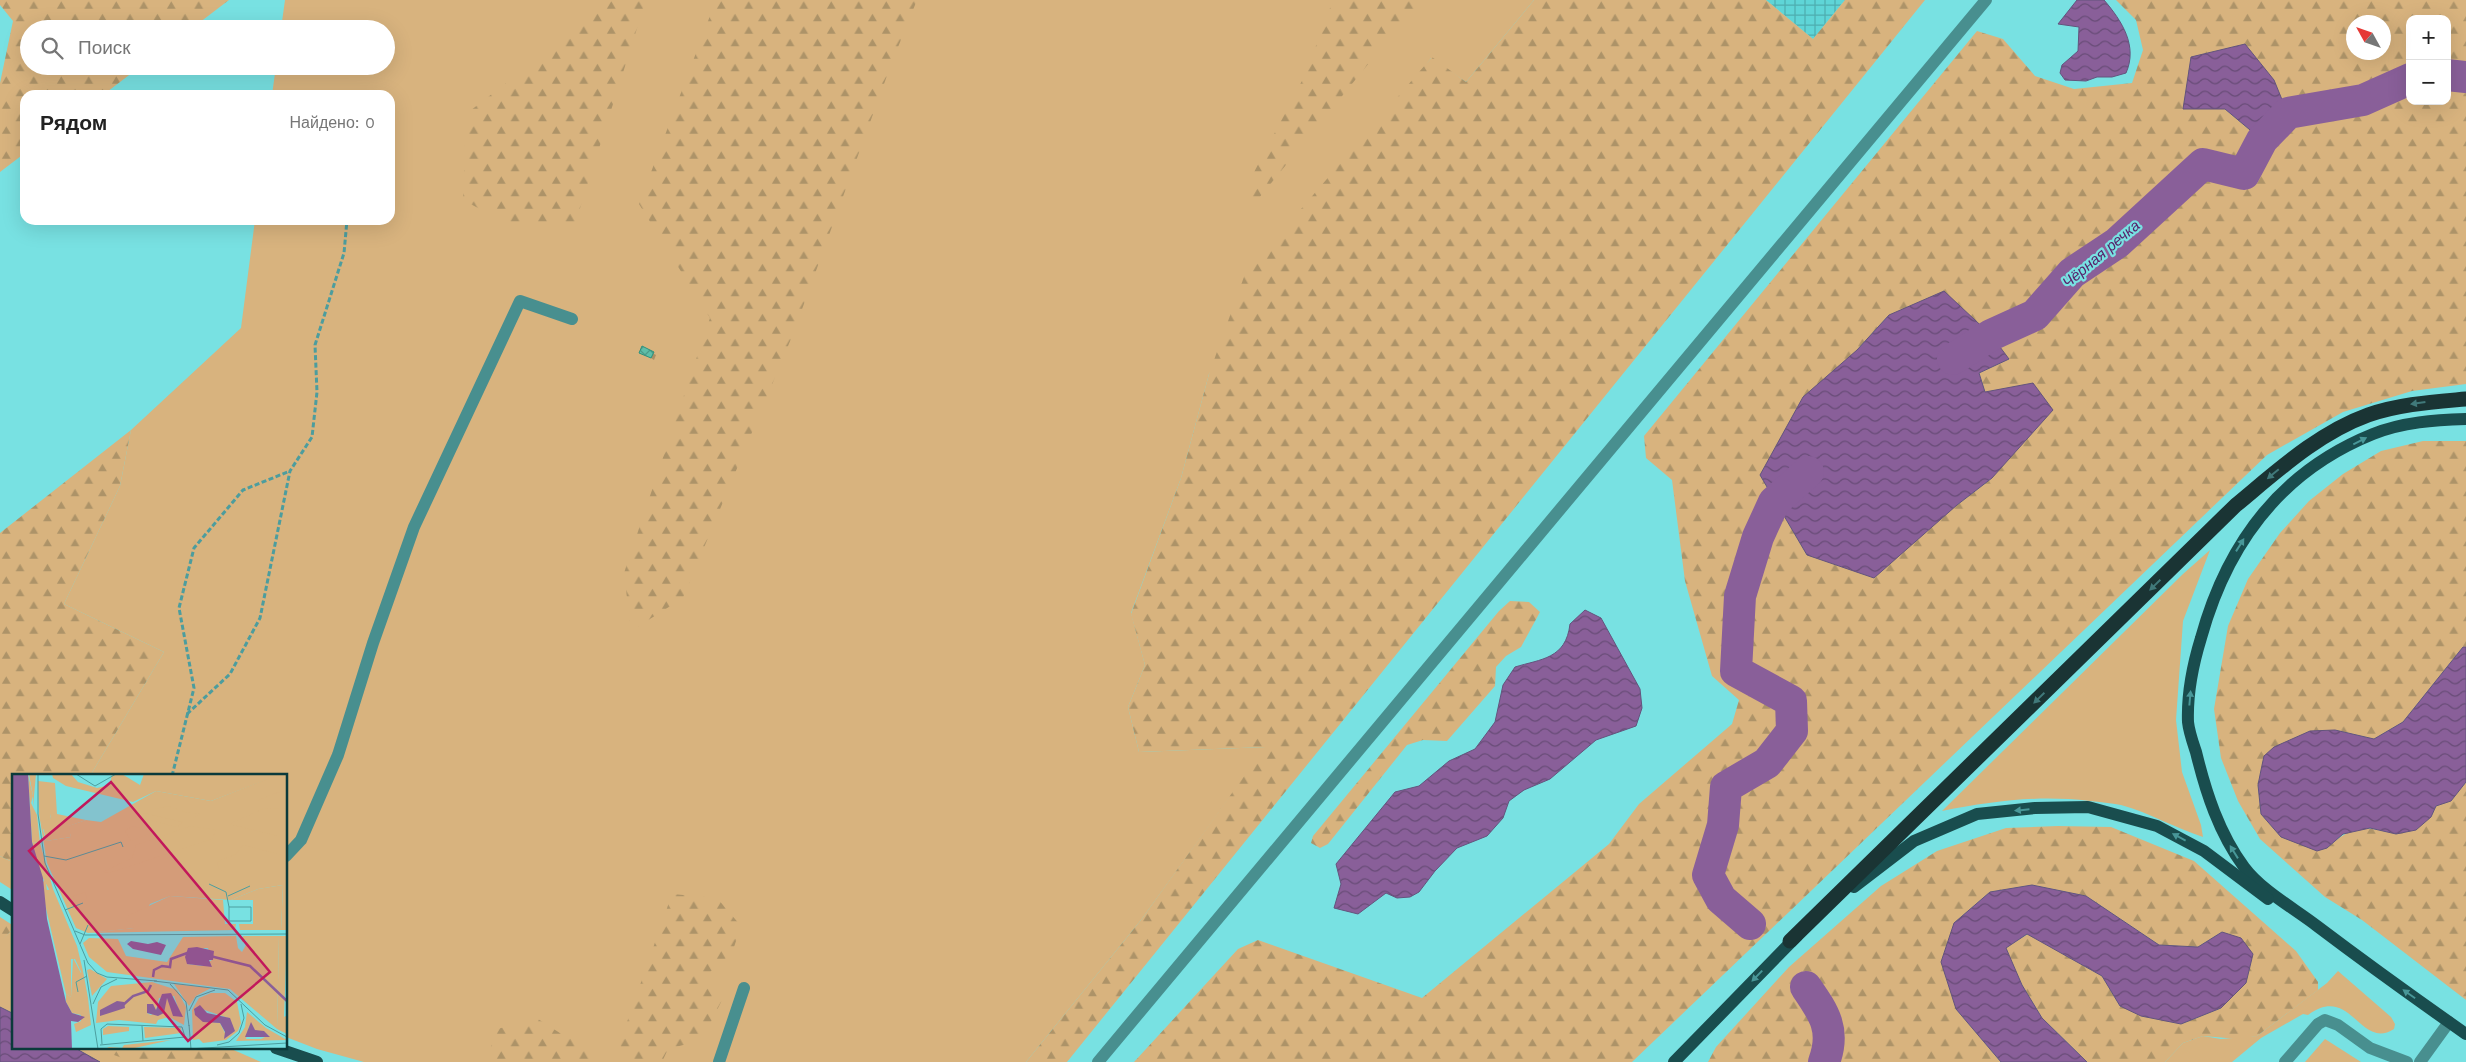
<!DOCTYPE html>
<html lang="ru">
<meta charset="utf-8">
<style>
:root{--surface:#fff;--page:#f6f6f6;--text:#222;--muted:#767676;--line:#e0e0e0}
body{margin:0;font-family:"Work Sans",sans-serif;background:var(--page);color:var(--text)}
.controls{position:absolute;right:15px;top:15px;display:grid;overflow:hidden;border-radius:10px;box-shadow:0 5px 20px #0002}
.controls button{width:45px;height:45px;display:grid;place-items:center;padding:0;border:0;border-bottom:1px solid var(--line);background:var(--surface);color:var(--text);font:25px sans-serif}
.compass{position:absolute;left:2346px;top:15px;width:45px;height:45px;border-radius:50%;background:var(--surface);box-shadow:0 5px 20px #0002;rotate:310deg}
.list{margin:0;padding:0;list-style:none}
h2{display:flex;justify-content:space-between;align-items:center;height:65px;margin:0;padding:0 20px;font-size:21px}
h2 small{font-size:16px;font-weight:400;color:var(--muted)}
.icon{flex:none;width:28px;height:28px;fill:none;stroke:currentColor;stroke-width:2;stroke-linecap:round;stroke-linejoin:round}
.map{position:relative;flex:none;width:2466px;height:1062px;overflow:hidden}
.search{position:absolute;background:var(--surface);box-shadow:0 5px 20px #0002;left:20px;top:20px;width:375px;height:55px;display:flex;align-items:center;gap:12px;box-sizing:border-box;padding:0 18px;border-radius:28px;color:var(--muted);font-size:19px}
.panel{position:absolute;background:var(--surface);box-shadow:0 5px 20px #0002;left:20px;top:90px;width:375px;height:135px;border-radius:15px}
.map>svg:first-child{display:block}
.industrial{fill:url(#industrial-grid)}
.grass{fill:#d8b37e}
.forest{fill:url(#forest-firs);fill-rule:evenodd}
.water{fill:url(#water-waves);stroke:#63547d}
.shadow{fill:#0003}
.lines{fill:none;stroke-linecap:round;stroke-linejoin:round}
.river{stroke:#895f99;stroke-width:32}
.building{fill:url(#building-cross-hatch);stroke:#2b927d}
.path{stroke:#4c9d9e;stroke-width:3;stroke-dasharray:5 2.5;stroke-linecap:butt}
.minor{stroke:#488f8f;stroke-width:12}
.major{stroke:#194d4e;stroke-width:12}
.highway{stroke:#1a3434;stroke-width:15}
.oneway{fill:#40797a}
.oneway2{fill:#489798}
.labels{text-anchor:middle;stroke-width:4.5;stroke-linejoin:round;paint-order:stroke}
.water-label{font-size:15px;font-style:italic;fill:#572169;stroke:#78e1e2}
.inset-river{fill:none;stroke:#895f99;stroke-width:2.5}
.inset-road{fill:none;stroke:#4c9e9f;stroke-width:1}
.view{fill:#c2185b;fill-opacity:0.15;stroke:#c2185b;stroke-width:2.5}
.inset-edge{fill:none;stroke:#0b3a3b;stroke-width:2.5}
</style>
<div class="map">
<svg width="2466" height="1062" viewBox="0 0 2466 1062">
<defs>
<pattern id="industrial-grid" width="8" height="8" patternUnits="userSpaceOnUse" patternTransform="scale(1.25)"><rect width="8" height="8" fill="#5fd5d7"/><path d="M0 4h8M4 0v8" fill="none" stroke="#4daeb0"/></pattern>
<pattern id="forest-firs" width="22" height="20" patternUnits="userSpaceOnUse" patternTransform="scale(1.25)"><rect width="22" height="20" fill="#d8b37e"/><path d="M5 1l3.5 6h-7zM16 11l3.5 6h-7z" fill="#ad9368"/></pattern>
<pattern id="water-waves" width="16" height="10" patternUnits="userSpaceOnUse" patternTransform="scale(1.25)"><rect width="16" height="10" fill="#895f99"/><path d="M0 5q4-4 8 0t8 0" fill="none" stroke="#684c77"/></pattern>
<pattern id="building-cross-hatch" width="8" height="8" patternUnits="userSpaceOnUse" patternTransform="scale(1.25)"><rect width="8" height="8" fill="#5ebea8"/><path d="M0 0l8 8M0 8l8-8" fill="none" stroke="#4c9b8a"/></pattern>
</defs>
<rect width="100%" height="100%" fill="#78e1e2"/>
<path class="industrial" d="M1766,0H1845L1813,39Z"/>
<g class="grass">
<path d="M285,0H1534L1466,82L1431,58L1209,374L1181,478L1131,613L1145,665L1128,707L1139,752L1266,747L1141,920L1026,1062H364L317,1049L286,1037V776H90L164,652L64,604L120,486L131,430L241,328L255,220H390V95H272L276,66H386V29H281Z"/>
<path d="M2210,550L2183,621L2176,720L2182,772L2201,825L2203,837C2175,828 2150,813 2121,805C2111,803 2100,802 2090,801C2037,795 1994,801 1942,811L2183,574Z"/>
<path d="M0,856L14,863V891L0,882Z"/>
<path d="M11,931L14,932V1014L0,1007V941Z"/>
<path d="M2338,971L2391,1017L2395,1024L2394,1029C2360,1051 2351,983 2308,1015L2303,1014L2261,1038L2232,1062H2165L2183,1043L2203,1036L2221,1039L2257,1036L2327,983Z"/>
<path d="M2325,1039L2361,1062H2305Z"/>
<path d="M75,1048H229L261,1062H100Z"/>
</g>
<g class="forest">
<path d="M0,0H229L191,29H29V66H141L103,95H25V153L0,172V83L13,21L0,5Z"/>
<path d="M613,0H646L575,224H508L463,200L466,114Z"/>
<path d="M716,0H917L892,62L793,334L683,598L631,631L624,573L710,318L639,204Z"/>
<path d="M1333,0H1426L1369,63L1250,209L1252,176L1305,75Z"/>
<path d="M1534,0H1766L1813,39L1845,0H1925L1067,1062H1026L1141,920L1265,747L1139,752L1128,707L1145,665L1131,614L1181,478L1209,374L1245,274L1432,57L1466,82Z"/>
<path d="M2116,0H2466V384L2412,391L2343,412L2267,455L1632,1062H1134L1238,949L1258,940L1422,998L1609,844L1639,804L1732,724L1739,700L1712,676L1685,581L1672,480L1646,458L1644,436L1977,31L2003,39L2035,76L2074,89L2132,83L2143,50L2136,20ZM2410,19H2447V101H2410ZM2354,22H2384V52H2354ZM2225,109L2294,129L2262,140ZM1889,315L2009,359L1979,373L1985,392L1992,478L1957,505L1807,555L1760,475L1857,350Z"/>
<path d="M131,430L120,486L64,604L164,652L90,776H14V863L0,856V533Z"/>
<path d="M2423,441H2466V647H2463L2403,722L2374,739L2335,730L2258,785L2261,814L2281,837L2327,848C2352,825 2364,826 2396,834L2431,817L2436,806L2451,800L2466,782V1000L2362,920L2325,897L2260,839L2238,801L2221,758L2214,709L2228,626L2248,579L2280,533L2309,501L2343,474L2381,451Z"/>
<path d="M1510,601L1529,602L1540,612L1521,647L1506,656L1496,667L1495,686L1447,741L1423,740L1407,745L1328,844L1320,848L1311,843L1313,836L1499,611Z"/>
<path d="M2058,826L2111,827L2194,861L2296,951L2318,982V990L2257,1036L2238,1039L2203,1036L2183,1043L2165,1062H2087L2042,1018L2022,985L2005,948L2028,934L2102,976L2120,1006L2181,1024L2221,1008L2246,983L2222,932L2198,947L2159,945L2086,896L2032,885L1990,892L1954,923L1956,1009L2001,1062H1708L1716,1047L1789,967L1881,886L1937,851L2006,828Z"/>
<path d="M672,894L717,898L741,926L732,953L709,973L722,1000L702,1040L668,1049L662,1062H623L620,1042Z"/>
<path d="M0,917L14,926V932L11,931L0,942Z"/>
<path d="M538,1019L563,1035L577,1039L596,1062H494L490,1057L493,1030Z"/>
<path d="M76,1048H217L244,1062H185L181,1059L133,1062L114,1055Z"/>
</g>
<g class="water">
<path d="M2077,0H2104C2122,21 2138,46 2126,73L2112,77H2097L2086,81L2065,80L2060,73L2062,65L2078,51L2079,27L2058,24Z"/>
<path d="M2245,44L2274,80L2294,129L2262,140L2225,109H2183L2191,57Z"/>
<path d="M1944,291L1991,335L2009,359L1979,373L1985,392L2033,383L2053,410L1992,478L1957,505L1874,578L1807,555L1760,475L1803,397L1857,350L1889,315Z"/>
<path d="M1585,610L1601,618L1640,689L1642,708L1636,726L1596,740L1550,779L1524,790L1509,801L1503,818L1487,836L1457,848L1435,871L1419,892L1410,897L1397,898L1386,893L1358,914L1334,908L1341,884L1336,864L1395,792L1419,786L1449,761L1475,749L1495,722L1503,685L1515,667C1541,659 1566,659 1570,624Z"/>
<path d="M2463,647H2466V782L2451,801L2436,806L2431,817L2416,830L2396,834L2370,828L2343,834L2327,848L2317,851L2281,837L2261,814L2258,785L2261,770L2264,756L2274,747L2310,731L2335,730L2374,739L2403,722Z"/>
<path d="M2032,885L2086,896L2159,945L2198,947L2222,932L2241,938L2253,954L2246,983L2221,1008L2181,1024L2141,1016L2120,1006L2102,976L2027,934L2006,948L2022,985L2042,1018L2087,1062H2001L1956,1009L1941,962L1954,923L1990,892Z"/>
<path d="M0,1007L14,1014V1048H75L100,1062H0Z"/>
</g>
<path class="shadow" d="M643,348L656,355L654,360L641,352Z"/>
<g class="lines">
<g class="river">
<path d="M2447,75L2466,77"/>
<path d="M1953,359L1991,335L2035,315L2072,273L2117,243L2203,164L2244,174L2262,140L2288,113L2363,100L2410,79"/>
<path d="M1750,924L1721,899L1708,875L1723,825L1726,787L1767,763L1792,731L1791,701L1736,671L1740,596L1758,537L1774,502L1808,472"/>
<path d="M1806,987C1824,1013 1836,1030 1824,1062"/>
</g>
</g>
<path class="building" d="M642,346L654,352L651,358L639,353Z"/>
<g class="lines">
<g class="path">
<path d="M187,714L230,674L260,618L290,471L312,437L317,392L315,345L344,253L347,220"/>
<path d="M172,776L194,688L179,608L194,548L243,490L290,471"/>
</g>
<g class="minor">
<path d="M286,856L301,840L338,755L373,643L414,527L520,301L572,319"/>
<path d="M719,1062L744,988"/>
<path d="M1098,1062L1986,0"/>
<path d="M2285,1062L2318,1024L2325,1020L2338,1025L2370,1048L2407,1062"/>
<path d="M2420,1062L2449,1022"/>
</g>
<g class="major">
<path d="M2466,419C2435,420 2403,422 2373,434C2281,471 2227,544 2201,638C2193,664 2187,694 2188,722C2189,732 2193,743 2196,752C2206,793 2219,833 2244,867C2261,890 2295,909 2317,926C2366,963 2416,999 2466,1034"/>
<path d="M1854,887L1914,841L1977,814L2035,808L2088,807L2157,826L2204,851L2268,899"/>
<path d="M0,902L14,911"/>
<path d="M276,1048L317,1062"/>
<path d="M1674,1062L1797,936"/>
</g>
<path class="highway" d="M1790,941L2236,505C2276,472 2318,433 2368,415C2400,404 2433,402 2466,399"/>
</g>
<defs><path id="oneway-solid" d="M-6-.8H1V-3.2L6.5 0L1 3.2V.8H-6Z" transform="scale(1.25)"/></defs>
<g class="oneway">
<use href="#oneway-solid" transform="translate(2418 403) rotate(172)"/>
<use href="#oneway-solid" transform="translate(2273 474) rotate(140)"/>
<use href="#oneway-solid" transform="translate(2155 585) rotate(136)"/>
<use href="#oneway-solid" transform="translate(2039 698) rotate(136)"/>
</g>
<g class="oneway2">
<use href="#oneway-solid" transform="translate(2360 441) rotate(-27)"/>
<use href="#oneway-solid" transform="translate(2240 545) rotate(-58)"/>
<use href="#oneway-solid" transform="translate(2190 698) rotate(-85)"/>
<use href="#oneway-solid" transform="translate(2022 810) rotate(174)"/>
<use href="#oneway-solid" transform="translate(2179 837) rotate(-152)"/>
<use href="#oneway-solid" transform="translate(2234 852) rotate(-122)"/>
<use href="#oneway-solid" transform="translate(1757 976) rotate(134)"/>
<use href="#oneway-solid" transform="translate(2409 994) rotate(-145)"/>
</g>
<g class="labels">
<g class="water-label">
<text transform="translate(2101 254) rotate(-40)" y="5">Чёрная речка</text>
</g>
</g>
<g transform="translate(12 774)">
<rect width="275" height="275" fill="#78e1e2"/>
<path d="M17,0H24L21,33V22ZM267,0H275V156H269L271,111L246,115L219,126L158,122L138,130L123,154L76,159L64,154L35,89L27,40L26,7L43,9L45,40H38L39,45L31,56L34,67L59,63L56,52L74,46L89,48L144,17L199,27ZM20,68L28,69L41,115L38,117L27,97ZM267,162H275L272,243L275,241V260L265,255ZM61,184L69,199L71,197L76,224L60,239L54,228V220L59,223ZM78,195L95,205L80,222L75,196ZM162,210L199,214L184,222L177,232ZM96,252L117,253V257L91,261V255ZM132,253L169,254V259L133,264ZM159,266L118,275H93L97,273L110,274L112,271Z" fill="#d8b37e"/>
<path d="M16,0L21,22L19,29L25,41L28,69L20,68ZM40,0H59L66,8L85,14L98,11L100,0H110L128,11L132,0H269L199,27L144,17L121,28L54,12L41,4ZM275,16L274,27H245L261,20ZM156,32L173,38L188,40L181,44H169L142,35ZM253,34L275,35L270,63L217,50ZM132,39L171,48L165,53L128,44ZM38,40H45L74,46L57,52L59,63L34,67L30,47L39,45ZM120,52L144,57L119,67L113,57ZM179,52L204,56L200,65L97,99L91,98L120,84L124,71ZM231,71L270,81V99H214L207,95L205,88L224,80ZM33,104L35,116L41,115L65,172L71,197L70,200L63,185H59V223L54,220L29,113ZM186,111H191L193,116L163,118ZM271,111L269,156H228L227,150H241V126H219L246,115ZM73,118L75,125L58,131L59,123ZM158,122L211,126L213,150H224L223,156L76,159L122,154L114,145L117,141ZM224,162L226,174L230,178L235,169L234,166L230,168L231,162H267L265,255L218,215L95,198L77,183L71,169L77,164L106,165L114,182L155,188L171,163ZM192,174H196L200,186L191,192L175,190ZM140,208L165,216L174,233L172,251L157,243L146,246L144,250L107,246L84,249L86,228L99,212ZM162,222L168,239L159,233L155,224L152,231L139,241L135,239V230L144,236L147,224ZM199,219H213L225,228L229,249L226,257L214,266L191,269L187,265L181,266L180,236L187,224ZM184,233L216,244L221,253L213,259L208,249L189,246L182,238ZM73,223L76,224L79,251L64,258L62,250L69,247V241L60,239V235L64,230L68,231ZM235,238L254,254L275,266L224,267L233,253ZM237,252L246,258L257,261L249,265H234Z" fill="#d8b37e" fill-rule="evenodd"/>
<path d="M0,0H16L20,68L31,104L35,145L54,228L60,239L73,243L66,248L59,247L60,275H0ZM119,167L136,170L145,168L154,171L149,181L121,175L115,170ZM185,173L202,177L201,186H197L200,193L175,190L173,183L176,174ZM159,219L171,243L161,242L155,224L152,239L146,242L135,239V230H141L144,236L150,220ZM105,227L112,228L113,234L88,242V236ZM188,231L195,239L218,244L223,257L212,265L213,258L208,249L191,248L183,241L182,235ZM239,248L243,256L252,257L258,263H233Z" fill="#895f99"/>
<path class="inset-river" d="M198,182L238,192L275,227M141,203L142,196L150,192L158,193L159,185L178,178M111,231L121,222L136,217L139,211"/>
<path class="inset-road" d="M26,0V40L33,89L76,189L85,199L95,203L145,207M64,0L83,12L104,0M32,82L54,86L109,68L111,73M197,110L214,118L217,133M216,122L238,112M217,133H239V147H217ZM53,136L71,129M63,157L73,161L275,160M68,170L76,151M72,186L86,275M142,207L216,216L253,251L275,263M158,210L174,228L177,252M66,218L64,208L75,202M81,230L89,213L105,205M177,237L184,223L203,216M177,251L179,275M130,252L131,267M90,270L89,255L95,250L170,253L173,263M88,271L173,263M205,271L217,268L227,259L232,244L229,230M176,275L275,269"/>
<path class="view" d="M99,8L258,198L176,267L17,77Z"/>
<rect width="275" height="275" class="inset-edge"/>
</g>
</svg>
<div class="controls">
<button>+</button>
<button>−</button>
</div>
<svg class="compass" viewBox="-18 -18 36 36"><path d="M0-13l5 13h-10z" fill="#e53935"/><path d="M0 13l5-13h-10z" fill="#767676"/></svg>
<div class="search"><svg class="icon" aria-label="search" viewBox="0 0 24 24"><circle cx="10" cy="10" r="6"/><path d="M15 15l6 6"/></svg>Поиск</div>
<section class="panel">
<h2>Рядом<small>Найдено: 0</small></h2>
<ul class="list">
</ul>
</section>
</div>
